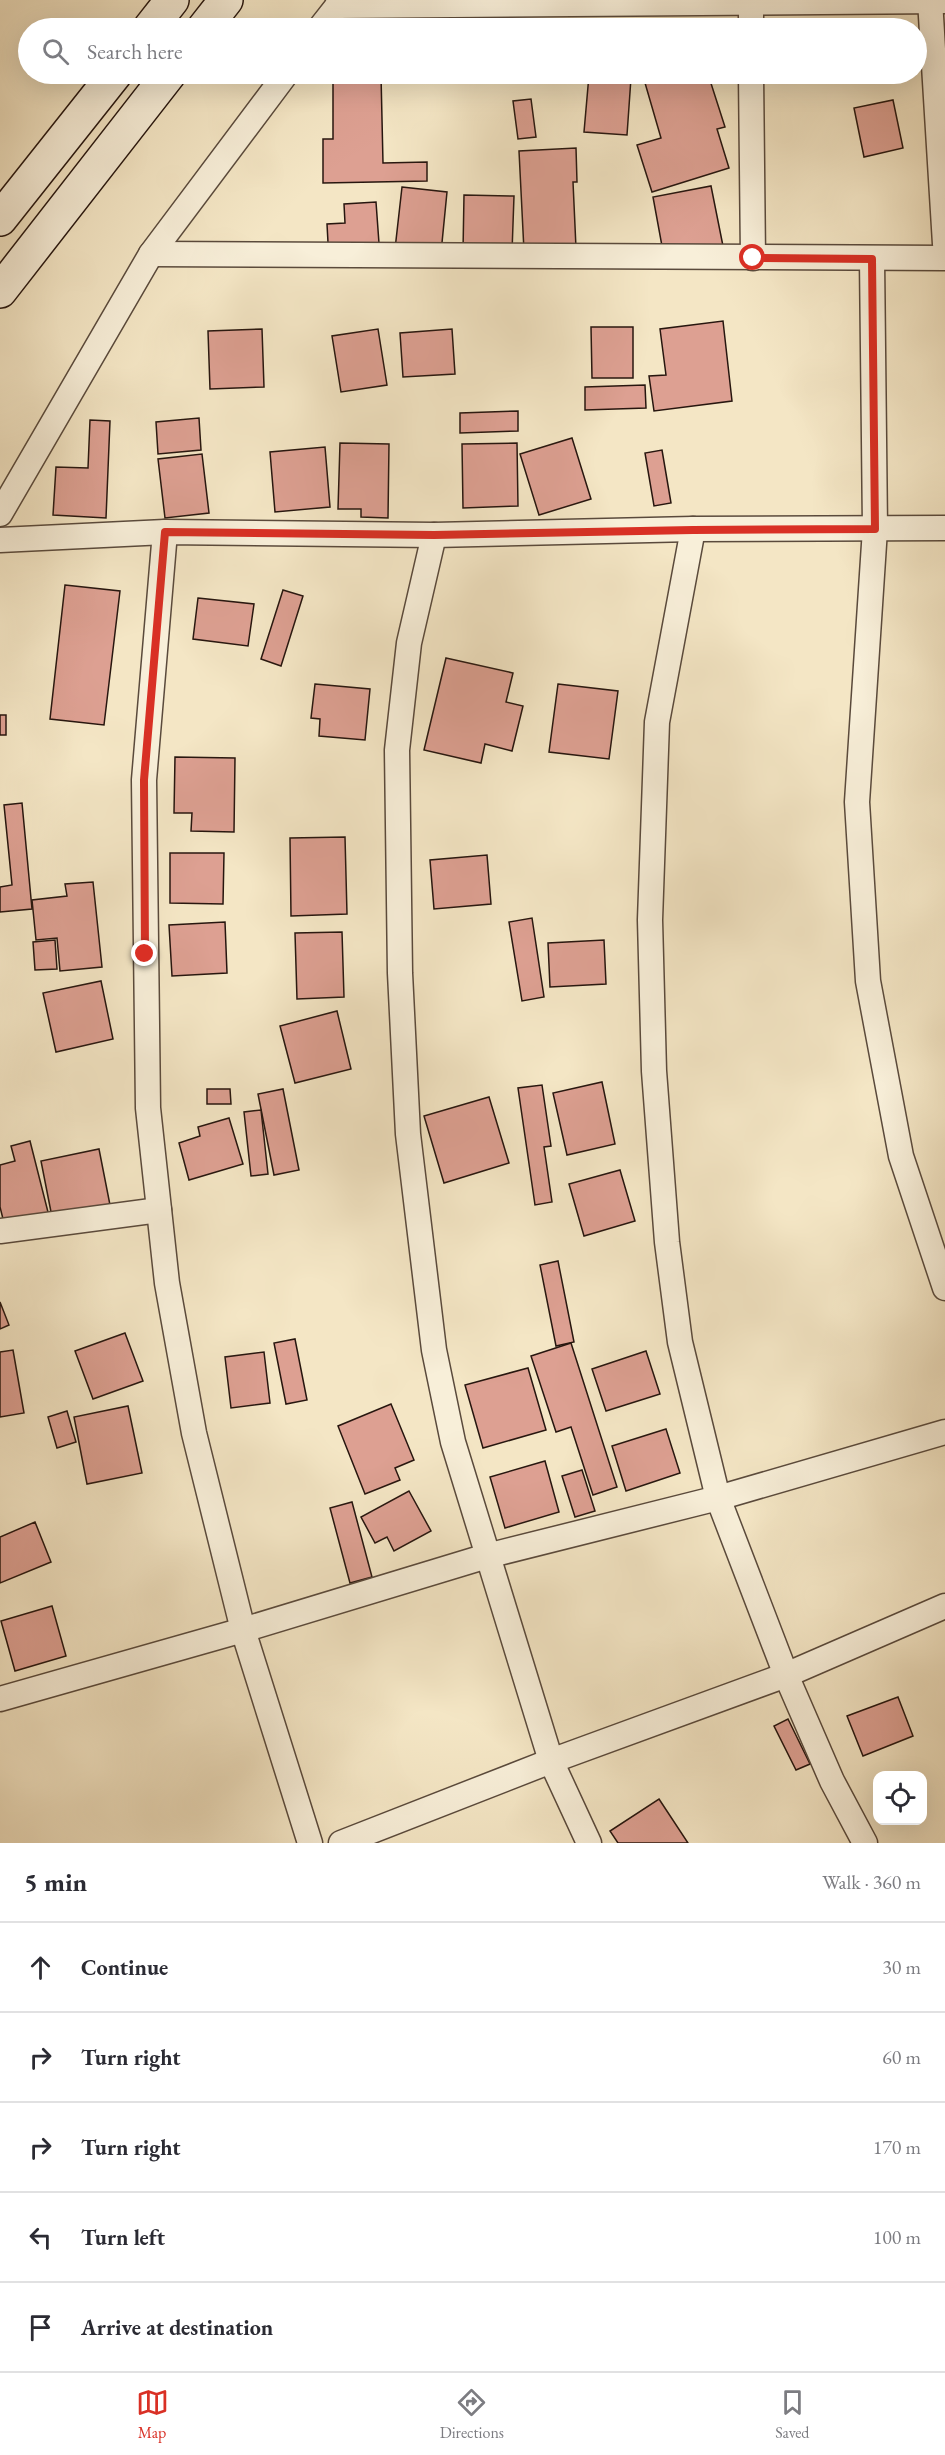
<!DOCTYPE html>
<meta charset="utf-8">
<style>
:root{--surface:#fff;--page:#f2f2f3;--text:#2b2b33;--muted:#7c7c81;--line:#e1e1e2;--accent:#d93025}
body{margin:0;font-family:"EB Garamond",serif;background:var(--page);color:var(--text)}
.controls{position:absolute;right:18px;bottom:18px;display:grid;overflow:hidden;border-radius:12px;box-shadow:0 6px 24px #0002}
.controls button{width:54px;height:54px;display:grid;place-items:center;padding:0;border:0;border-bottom:2px solid var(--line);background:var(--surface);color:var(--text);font:30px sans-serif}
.stop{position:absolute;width:18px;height:18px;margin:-14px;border:4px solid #d93025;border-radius:50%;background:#fff}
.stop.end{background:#d93025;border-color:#fff;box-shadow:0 2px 6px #0008}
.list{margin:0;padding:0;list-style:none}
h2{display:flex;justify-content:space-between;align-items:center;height:78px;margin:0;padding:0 24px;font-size:26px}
h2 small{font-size:20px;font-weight:400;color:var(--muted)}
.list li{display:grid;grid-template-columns:39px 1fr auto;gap:18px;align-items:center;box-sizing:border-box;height:90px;padding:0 24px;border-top:2px solid var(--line)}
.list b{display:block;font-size:22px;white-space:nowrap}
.list em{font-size:20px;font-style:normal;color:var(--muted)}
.icon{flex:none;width:33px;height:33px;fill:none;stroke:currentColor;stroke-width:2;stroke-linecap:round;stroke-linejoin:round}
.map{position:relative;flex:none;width:945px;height:1843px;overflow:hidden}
.search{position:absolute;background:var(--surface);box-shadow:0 6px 24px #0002;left:18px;right:18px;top:18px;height:66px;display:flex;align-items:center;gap:15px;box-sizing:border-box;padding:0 21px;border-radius:33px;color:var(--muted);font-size:22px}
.sheet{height:528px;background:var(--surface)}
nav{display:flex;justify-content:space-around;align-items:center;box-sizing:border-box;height:84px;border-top:2px solid var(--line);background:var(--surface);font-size:16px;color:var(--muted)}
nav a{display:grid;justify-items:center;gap:3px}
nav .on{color:var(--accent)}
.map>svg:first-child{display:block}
.building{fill:#dda092;stroke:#27160f;stroke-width:1.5}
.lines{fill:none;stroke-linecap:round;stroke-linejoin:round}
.street-casing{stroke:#5a4a3c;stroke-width:27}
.secondary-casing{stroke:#27160f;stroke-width:36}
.street{stroke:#f8efd9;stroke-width:24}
.secondary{stroke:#f8efd9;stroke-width:33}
.route{stroke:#d93025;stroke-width:8}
</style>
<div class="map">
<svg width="945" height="1843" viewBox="0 0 945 1843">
<rect width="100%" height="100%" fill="#f4e6c5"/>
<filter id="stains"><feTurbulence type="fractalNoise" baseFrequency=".00333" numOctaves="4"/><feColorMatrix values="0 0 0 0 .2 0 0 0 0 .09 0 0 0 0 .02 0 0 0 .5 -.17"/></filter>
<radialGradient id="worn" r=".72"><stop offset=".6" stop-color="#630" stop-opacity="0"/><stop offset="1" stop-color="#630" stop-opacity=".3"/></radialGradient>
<g class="building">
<path d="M651,74H708L725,127L717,129L729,168L652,192L637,145L661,138L643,76Z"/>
<path d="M381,75L383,163L427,162V181L323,183V139H333V76Z"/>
<path d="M589,75L631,78L627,135L584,132Z"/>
<path d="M531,99L536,137L518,139L513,101Z"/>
<path d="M893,100L903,148L864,157L854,108Z"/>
<path d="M576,148L577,182H573L576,248L524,251L519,151Z"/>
<path d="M711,186L723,246L664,257L653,197Z"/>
<path d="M402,187L447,192L440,263L394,258Z"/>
<path d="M464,195L514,196L512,252L463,251Z"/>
<path d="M376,202L380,257L329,261L327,224L345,223L344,204Z"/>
<path d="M723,321L732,401L654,411L649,376L666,375L660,329Z"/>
<path d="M591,327H633V378H592Z"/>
<path d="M262,329L264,387L210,389L208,331Z"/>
<path d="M378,329L387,385L341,392L332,336Z"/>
<path d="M452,329L455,374L403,377L400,333Z"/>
<path d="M645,385L646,408L585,410V387Z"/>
<path d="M518,411V431L460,433V413Z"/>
<path d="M199,418L201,450L158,454L156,422Z"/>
<path d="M90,420L110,421L106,518L53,515L56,467L88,468Z"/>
<path d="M572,438L591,499L539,515L520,454Z"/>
<path d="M340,443L389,444L388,518L361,517V509H338Z"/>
<path d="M517,443L518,506L463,508L462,444Z"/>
<path d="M325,447L330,507L275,512L270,452Z"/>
<path d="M662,450L671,503L654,506L645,453Z"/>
<path d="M202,454L209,513L165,518L158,459Z"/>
<path d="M65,585L120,591L104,725L50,719Z"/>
<path d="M283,590L303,596L281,666L261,659Z"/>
<path d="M198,598L254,604L248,646L193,639Z"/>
<path d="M446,658L513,673L506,702L523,706L512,751L485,744L481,763L424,750Z"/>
<path d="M315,684L370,689L365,740L319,736L320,719L311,718Z"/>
<path d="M558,684L618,691L609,759L549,752Z"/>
<rect x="0" y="715" width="6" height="20"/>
<path d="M175,757L235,758L234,832L191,831L192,813H174Z"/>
<path d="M22,803L32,909L0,912V887L12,885L4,805Z"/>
<path d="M345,837L347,914L291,916L290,838Z"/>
<path d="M170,853H224L223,904L170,903Z"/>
<path d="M487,855L491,904L434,909L430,860Z"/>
<path d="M93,882L102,967L60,971L57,938L36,940L32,900L67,896L65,884Z"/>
<path d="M532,918L544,997L522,1001L509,922Z"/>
<path d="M225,922L227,973L172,976L169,925Z"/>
<path d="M342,932L344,997L297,999L295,933Z"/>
<path d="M55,940L57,969L35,970L33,942Z"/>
<path d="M604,940L606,984L550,987L548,943Z"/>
<path d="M101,981L113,1039L56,1052L43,993Z"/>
<path d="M337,1011L351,1069L295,1083L280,1026Z"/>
<path d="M602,1082L615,1144L567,1155L553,1093Z"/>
<path d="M542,1085L551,1146L544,1147L552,1202L535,1205L518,1088Z"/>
<path d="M207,1089H230L231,1104H207Z"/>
<path d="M283,1089L299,1170L274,1175L258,1094Z"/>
<path d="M489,1097L509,1163L444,1183L424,1116Z"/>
<path d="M261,1110L268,1174L251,1176L244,1112Z"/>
<path d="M229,1118L243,1164L189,1180L179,1143L200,1136L198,1127Z"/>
<path d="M30,1141L50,1220L6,1231L0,1207V1165L15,1161L11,1146Z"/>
<path d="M99,1149L110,1205L52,1217L41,1161Z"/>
<path d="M620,1170L635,1221L584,1236L569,1184Z"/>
<path d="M558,1261L574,1342L556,1346L540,1265Z"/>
<path d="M0,1302L9,1325L0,1329Z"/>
<path d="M125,1333L143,1381L93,1399L75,1351Z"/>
<path d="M295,1339L307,1400L286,1404L274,1343Z"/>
<path d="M571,1343L617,1487L593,1495L571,1427L556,1432L531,1356Z"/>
<path d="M13,1350L24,1413L0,1417V1352Z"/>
<path d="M646,1351L660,1394L606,1411L592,1369Z"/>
<path d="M264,1352L270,1403L231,1408L225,1357Z"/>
<path d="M528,1368L546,1430L483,1448L465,1385Z"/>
<path d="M391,1404L414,1460L395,1468L400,1480L365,1494L338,1426Z"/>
<path d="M128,1406L142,1473L87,1484L74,1417Z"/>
<path d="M67,1411L76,1442L57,1448L48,1417Z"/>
<path d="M666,1429L680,1473L626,1491L612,1446Z"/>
<path d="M545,1461L559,1512L505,1528L490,1477Z"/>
<path d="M582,1470L595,1511L575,1517L562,1476Z"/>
<path d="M409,1491L431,1531L394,1551L387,1537L375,1543L361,1517Z"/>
<path d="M352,1502L372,1577L350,1583L330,1508Z"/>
<path d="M35,1522L51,1562L0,1583V1537Z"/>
<path d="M52,1606L66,1656L15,1671L1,1621Z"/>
<path d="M898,1697L913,1736L863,1756L847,1716Z"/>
<path d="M788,1719L810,1764L796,1770L774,1726Z"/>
<path d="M659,1799L688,1843H618L610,1831Z"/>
</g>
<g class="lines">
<defs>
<g id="street">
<path d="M751,0V28"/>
<path d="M930,0L945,244"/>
<path d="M337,6L945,1"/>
<path d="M320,28L342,0"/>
<path d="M751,74L753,258"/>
<path d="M151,254L945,258"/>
<path d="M872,259L875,529L857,802L868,981L901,1156L945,1288"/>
<path d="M0,514L151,254L286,74"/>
<path d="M693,529L657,722L650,920L654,1071L667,1242L680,1342L718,1498L786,1675L832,1781L865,1843"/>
<path d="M165,532L144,780L148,1108L167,1283L194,1433L243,1630L310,1843"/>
<path d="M434,535L409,643L397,750L400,973L408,1134L434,1350L453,1442L551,1761L589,1843"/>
<path d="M0,540L165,532L434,535L693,529L945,528"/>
<path d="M0,1231L159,1210"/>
<path d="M0,1699L243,1630L487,1556L718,1498L945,1432"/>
<path d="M341,1843L551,1761L786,1675L945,1606"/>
</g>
<g id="secondary">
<path d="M150,28L172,0"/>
<path d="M204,28L226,0"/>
<path d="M0,219L115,74"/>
<path d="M0,291L169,74"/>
</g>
</defs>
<use href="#street" class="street-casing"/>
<use href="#secondary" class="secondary-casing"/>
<use href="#street" class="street"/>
<use href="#secondary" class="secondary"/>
</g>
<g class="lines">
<path class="route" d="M145,954L144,780L165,532L434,535L693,530L875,529L872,259L753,258"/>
</g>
<rect width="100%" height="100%" filter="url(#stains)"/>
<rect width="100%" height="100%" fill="url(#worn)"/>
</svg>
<div class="controls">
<button><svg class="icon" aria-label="locate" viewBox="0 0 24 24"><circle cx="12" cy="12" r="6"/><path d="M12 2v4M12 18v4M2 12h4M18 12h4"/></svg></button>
</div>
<div class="stop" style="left:753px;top:258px"></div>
<div class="stop end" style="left:145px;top:954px"></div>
<div class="search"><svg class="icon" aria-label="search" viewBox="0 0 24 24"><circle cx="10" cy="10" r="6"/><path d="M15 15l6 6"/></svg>Search here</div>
</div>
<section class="sheet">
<h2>5 min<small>Walk · 360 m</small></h2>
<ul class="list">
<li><svg class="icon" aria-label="ahead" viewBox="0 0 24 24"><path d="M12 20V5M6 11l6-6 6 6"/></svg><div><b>Continue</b></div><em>30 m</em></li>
<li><svg class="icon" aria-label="right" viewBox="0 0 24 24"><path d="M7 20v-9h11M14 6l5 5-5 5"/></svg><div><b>Turn right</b></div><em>60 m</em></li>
<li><svg class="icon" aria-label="right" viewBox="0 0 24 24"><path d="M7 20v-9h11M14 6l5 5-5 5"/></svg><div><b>Turn right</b></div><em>170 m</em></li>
<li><svg class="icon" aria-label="left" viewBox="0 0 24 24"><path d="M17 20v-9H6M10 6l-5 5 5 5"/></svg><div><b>Turn left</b></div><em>100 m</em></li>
<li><svg class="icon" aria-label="arrive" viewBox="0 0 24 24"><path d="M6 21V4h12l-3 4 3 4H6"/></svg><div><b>Arrive at destination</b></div></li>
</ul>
</section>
<nav>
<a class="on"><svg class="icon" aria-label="map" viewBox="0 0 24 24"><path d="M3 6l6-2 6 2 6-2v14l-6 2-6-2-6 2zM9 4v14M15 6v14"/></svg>Map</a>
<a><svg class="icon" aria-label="directions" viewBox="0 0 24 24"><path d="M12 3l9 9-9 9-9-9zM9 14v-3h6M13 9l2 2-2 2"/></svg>Directions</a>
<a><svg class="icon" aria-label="saved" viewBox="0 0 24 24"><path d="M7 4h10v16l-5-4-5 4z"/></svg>Saved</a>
</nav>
